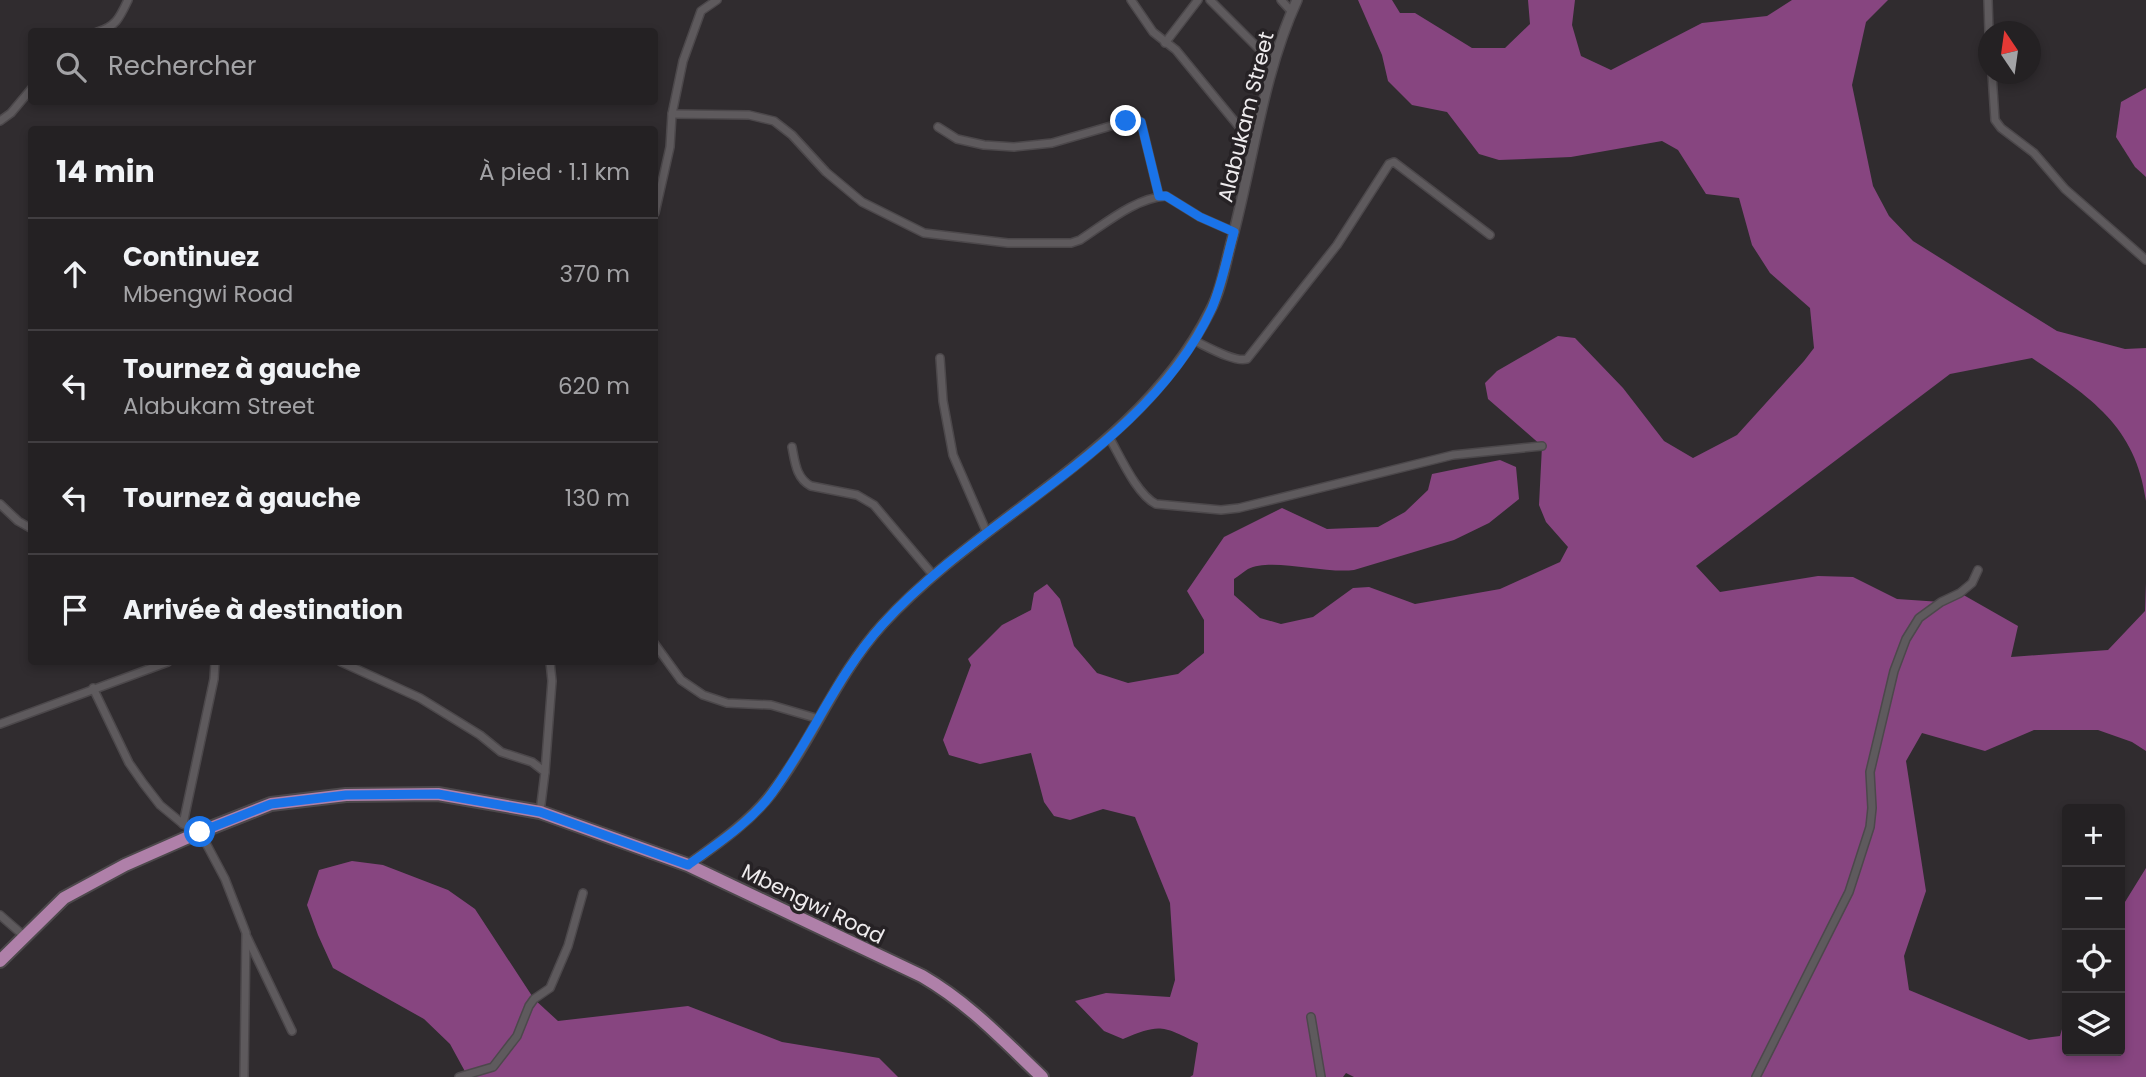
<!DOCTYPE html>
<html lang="fr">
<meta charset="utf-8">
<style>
:root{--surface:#242123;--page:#302e30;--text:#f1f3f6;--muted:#a3a3a6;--line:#413e41}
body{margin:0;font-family:Poppins,sans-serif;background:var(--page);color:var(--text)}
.controls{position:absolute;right:21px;bottom:21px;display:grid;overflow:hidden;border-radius:7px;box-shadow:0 4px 10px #0003}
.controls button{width:63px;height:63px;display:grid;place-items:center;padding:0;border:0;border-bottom:2px solid var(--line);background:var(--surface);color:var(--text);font:35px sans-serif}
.compass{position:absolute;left:1978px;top:21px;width:63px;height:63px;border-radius:50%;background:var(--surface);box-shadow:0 4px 10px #0003;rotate:347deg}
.stop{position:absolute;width:21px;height:21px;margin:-16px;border:5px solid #1a73e8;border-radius:50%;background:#fff}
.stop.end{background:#1a73e8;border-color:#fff;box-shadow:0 2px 7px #0008}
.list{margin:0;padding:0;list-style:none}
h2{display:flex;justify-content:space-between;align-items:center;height:91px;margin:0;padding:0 28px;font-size:30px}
h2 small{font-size:23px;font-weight:400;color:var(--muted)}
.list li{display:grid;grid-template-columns:46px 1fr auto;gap:21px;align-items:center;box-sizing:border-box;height:112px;padding:0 28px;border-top:2px solid var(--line)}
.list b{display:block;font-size:26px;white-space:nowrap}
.list p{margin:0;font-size:23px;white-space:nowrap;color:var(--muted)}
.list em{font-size:23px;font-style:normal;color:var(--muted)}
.icon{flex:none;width:38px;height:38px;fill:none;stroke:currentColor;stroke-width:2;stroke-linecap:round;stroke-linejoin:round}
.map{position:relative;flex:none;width:2146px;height:1077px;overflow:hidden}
.search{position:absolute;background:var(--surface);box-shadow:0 4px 10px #0003;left:28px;top:28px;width:630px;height:77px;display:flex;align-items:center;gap:18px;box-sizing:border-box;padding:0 24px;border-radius:7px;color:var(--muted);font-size:26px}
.panel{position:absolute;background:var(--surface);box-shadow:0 4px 10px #0003;left:28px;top:126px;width:630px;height:539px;border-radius:7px}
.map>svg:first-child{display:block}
.forest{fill:#874580}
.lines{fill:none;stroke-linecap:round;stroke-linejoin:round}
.minor-casing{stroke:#4c484b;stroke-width:10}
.tertiary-casing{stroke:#4c484b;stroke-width:12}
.primary-casing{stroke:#4c484b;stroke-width:16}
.minor{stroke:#5e5a5d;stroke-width:7}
.tertiary{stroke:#5e5a5d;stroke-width:9}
.primary{stroke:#af80a9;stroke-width:12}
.route{stroke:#1a73e8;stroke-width:9}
.labels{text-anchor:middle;stroke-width:7;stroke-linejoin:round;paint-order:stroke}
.street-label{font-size:21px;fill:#efecee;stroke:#262225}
</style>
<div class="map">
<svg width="2146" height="1077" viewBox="0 0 2146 1077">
<rect width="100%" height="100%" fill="#302c2f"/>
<g class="forest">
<path d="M1358,0H1392L1400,13H1415L1472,48H1505L1530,24L1528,0H1575L1572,25L1581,56L1611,70L1702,23L1767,16L1792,0H1888L1866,22L1852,85L1873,186L1889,216L1913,241L2057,331L2125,349L2146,348V501C2136,426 2090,397 2032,358L1950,374L1696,566L1720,592L1818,576L1853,577L1897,599L1941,602L1960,593L2018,626L2011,657L2108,650L2145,611L2146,583V751L2132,742L2098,730H2034L1985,751L1922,733L1906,761L1926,891L1904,956L1909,990L2029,1040L2060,1036L2067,1012V1051H2120V910L2146,868V1077H1354L1346,1073L1343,1077H1190L1193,1075L1198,1043C1162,1026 1161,1023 1123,1039L1104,1031L1075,1001L1106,993L1170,997L1175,980L1170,903L1135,817L1103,809L1070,820L1054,816L1044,802L1031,753L980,764L949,755L943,740L971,665L968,659L1002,625L1031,610L1034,593L1047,584L1060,599L1074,646L1097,673L1128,683L1178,674L1204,653V620L1187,591L1224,537L1282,508L1327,529L1378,527L1405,512L1428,490L1432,474L1500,460L1516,467L1519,499L1489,523L1454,540L1354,570C1325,574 1271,557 1248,569C1243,572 1239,576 1234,579V595L1260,618L1281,624L1313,617L1353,588L1369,587L1415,604L1500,589L1560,562L1568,547L1546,522L1539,505L1542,446L1488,399L1485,383L1497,371L1558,336L1575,338L1623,388L1664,441L1693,458L1737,435L1804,361L1814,348L1810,308L1770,273L1752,245L1739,198L1706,194L1678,150L1662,141L1571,157L1499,160L1479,154L1447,112L1412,105L1388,81L1382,55Z"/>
<path d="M2146,88V177L2135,167L2116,137L2121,102Z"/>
<path d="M352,861L383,865L448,890L475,909L534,999L558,1021L688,1006L782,1042L879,1058L898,1077H468L450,1044L424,1019L333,968L318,935L307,905L319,870Z"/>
</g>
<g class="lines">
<defs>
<g id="minor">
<path d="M1131,0L1153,32L1176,50L1254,145"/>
<path d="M1210,0L1274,64"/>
<path d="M1281,0L1292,12"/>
<path d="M1988,0L1989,32"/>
<path d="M97,32C116,27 120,17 128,0"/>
<path d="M1165,43L1198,0"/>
<path d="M1992,74L1995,120L2001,128L2034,153L2065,189L2146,260"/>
<path d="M672,114L749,115L774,121L792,135L826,172L862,202L924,233L1008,243H1071L1080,240C1105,224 1135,198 1166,196L1200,217L1234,232"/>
<path d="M0,121L11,113L32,88"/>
<path d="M938,127L957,139L984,145L1014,147L1052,143L1135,119L1141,122L1159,196"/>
<path d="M655,213L670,147L672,114L683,61L701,11L717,0"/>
<path d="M1193,340C1206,346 1235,363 1247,359L1337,245L1389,164L1394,162L1490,235"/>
<path d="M940,358L943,401L953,455L987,533"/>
<path d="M1109,437C1120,456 1137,495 1156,504L1221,510L1239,508L1453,455L1542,446"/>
<path d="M792,447C795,462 796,478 811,486L857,495L874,505L934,576"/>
<path d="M0,504L18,521L32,529"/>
<path d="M654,643L681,680L703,695L727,703L771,705L819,719"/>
<path d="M341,662L420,698L480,735L501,752L532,762L545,772L540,812"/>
<path d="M93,688L129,763L143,783L160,805L183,824L200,832L225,879L246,933L244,1077"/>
<path d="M0,724L168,662"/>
<path d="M545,772L552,681L550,662"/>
<path d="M183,824L214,679L215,662"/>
<path d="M0,915L24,936"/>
<path d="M247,937L292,1031"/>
<path d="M1311,1017L1321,1077"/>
<path d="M459,1077L493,1067L517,1036L529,1006L534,999L550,988L568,946L583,893"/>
<path d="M1756,1077L1849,892L1870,827L1872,808L1870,772L1894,671L1906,639L1919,618L1941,602L1960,593L1972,583L1978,570"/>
</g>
<path id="tertiary" d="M688,865C717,844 749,822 771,794C813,740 837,674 883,624C985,513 1140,451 1210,311C1221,290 1225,266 1231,243C1253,163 1262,76 1297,0"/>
<path id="primary" d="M0,961L64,898L125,865L200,832L271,804L346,795L438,794L540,812L688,865L922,976C970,1004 1002,1039 1042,1077"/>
</defs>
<use href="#minor" class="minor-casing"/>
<use href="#tertiary" class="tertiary-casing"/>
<use href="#primary" class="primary-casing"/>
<use href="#minor" class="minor"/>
<use href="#tertiary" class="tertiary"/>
<use href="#primary" class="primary"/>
</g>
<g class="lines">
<path class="route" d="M200,832L271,804L346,795L438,794L540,812L688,865C717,844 751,822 772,793C812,738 837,675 882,625C981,515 1149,447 1212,308C1222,284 1227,257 1234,232L1200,217L1166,196H1159L1141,122L1135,120L1126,121"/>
</g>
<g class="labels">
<g class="street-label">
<text transform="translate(1246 117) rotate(-76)" y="7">Alabukam Street</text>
<text transform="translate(813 904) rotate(26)" y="7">Mbengwi Road</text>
</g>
</g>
</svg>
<div class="controls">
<button>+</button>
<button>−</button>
<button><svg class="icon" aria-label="locate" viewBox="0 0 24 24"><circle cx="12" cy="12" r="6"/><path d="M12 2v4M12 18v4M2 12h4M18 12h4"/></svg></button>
<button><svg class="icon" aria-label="layers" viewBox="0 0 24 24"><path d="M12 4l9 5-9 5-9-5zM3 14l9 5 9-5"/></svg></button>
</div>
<svg class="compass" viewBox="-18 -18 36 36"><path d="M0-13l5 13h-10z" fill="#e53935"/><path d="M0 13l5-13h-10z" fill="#a3a3a6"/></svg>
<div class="stop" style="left:200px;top:832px"></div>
<div class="stop end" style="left:1126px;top:121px"></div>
<div class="search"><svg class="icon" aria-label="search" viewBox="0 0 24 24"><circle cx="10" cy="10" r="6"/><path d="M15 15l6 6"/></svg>Rechercher</div>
<section class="panel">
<h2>14 min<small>À pied · 1.1 km</small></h2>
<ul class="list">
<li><svg class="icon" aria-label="ahead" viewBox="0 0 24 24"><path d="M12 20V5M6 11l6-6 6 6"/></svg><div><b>Continuez</b><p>Mbengwi Road</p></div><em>370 m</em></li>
<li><svg class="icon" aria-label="left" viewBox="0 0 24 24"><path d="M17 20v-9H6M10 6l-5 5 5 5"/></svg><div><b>Tournez à gauche</b><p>Alabukam Street</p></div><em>620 m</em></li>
<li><svg class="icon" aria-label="left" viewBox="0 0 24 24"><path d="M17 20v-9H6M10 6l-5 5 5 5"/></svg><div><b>Tournez à gauche</b></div><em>130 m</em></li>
<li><svg class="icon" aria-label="arrive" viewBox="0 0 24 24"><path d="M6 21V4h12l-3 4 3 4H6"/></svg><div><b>Arrivée à destination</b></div></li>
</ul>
</section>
</div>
